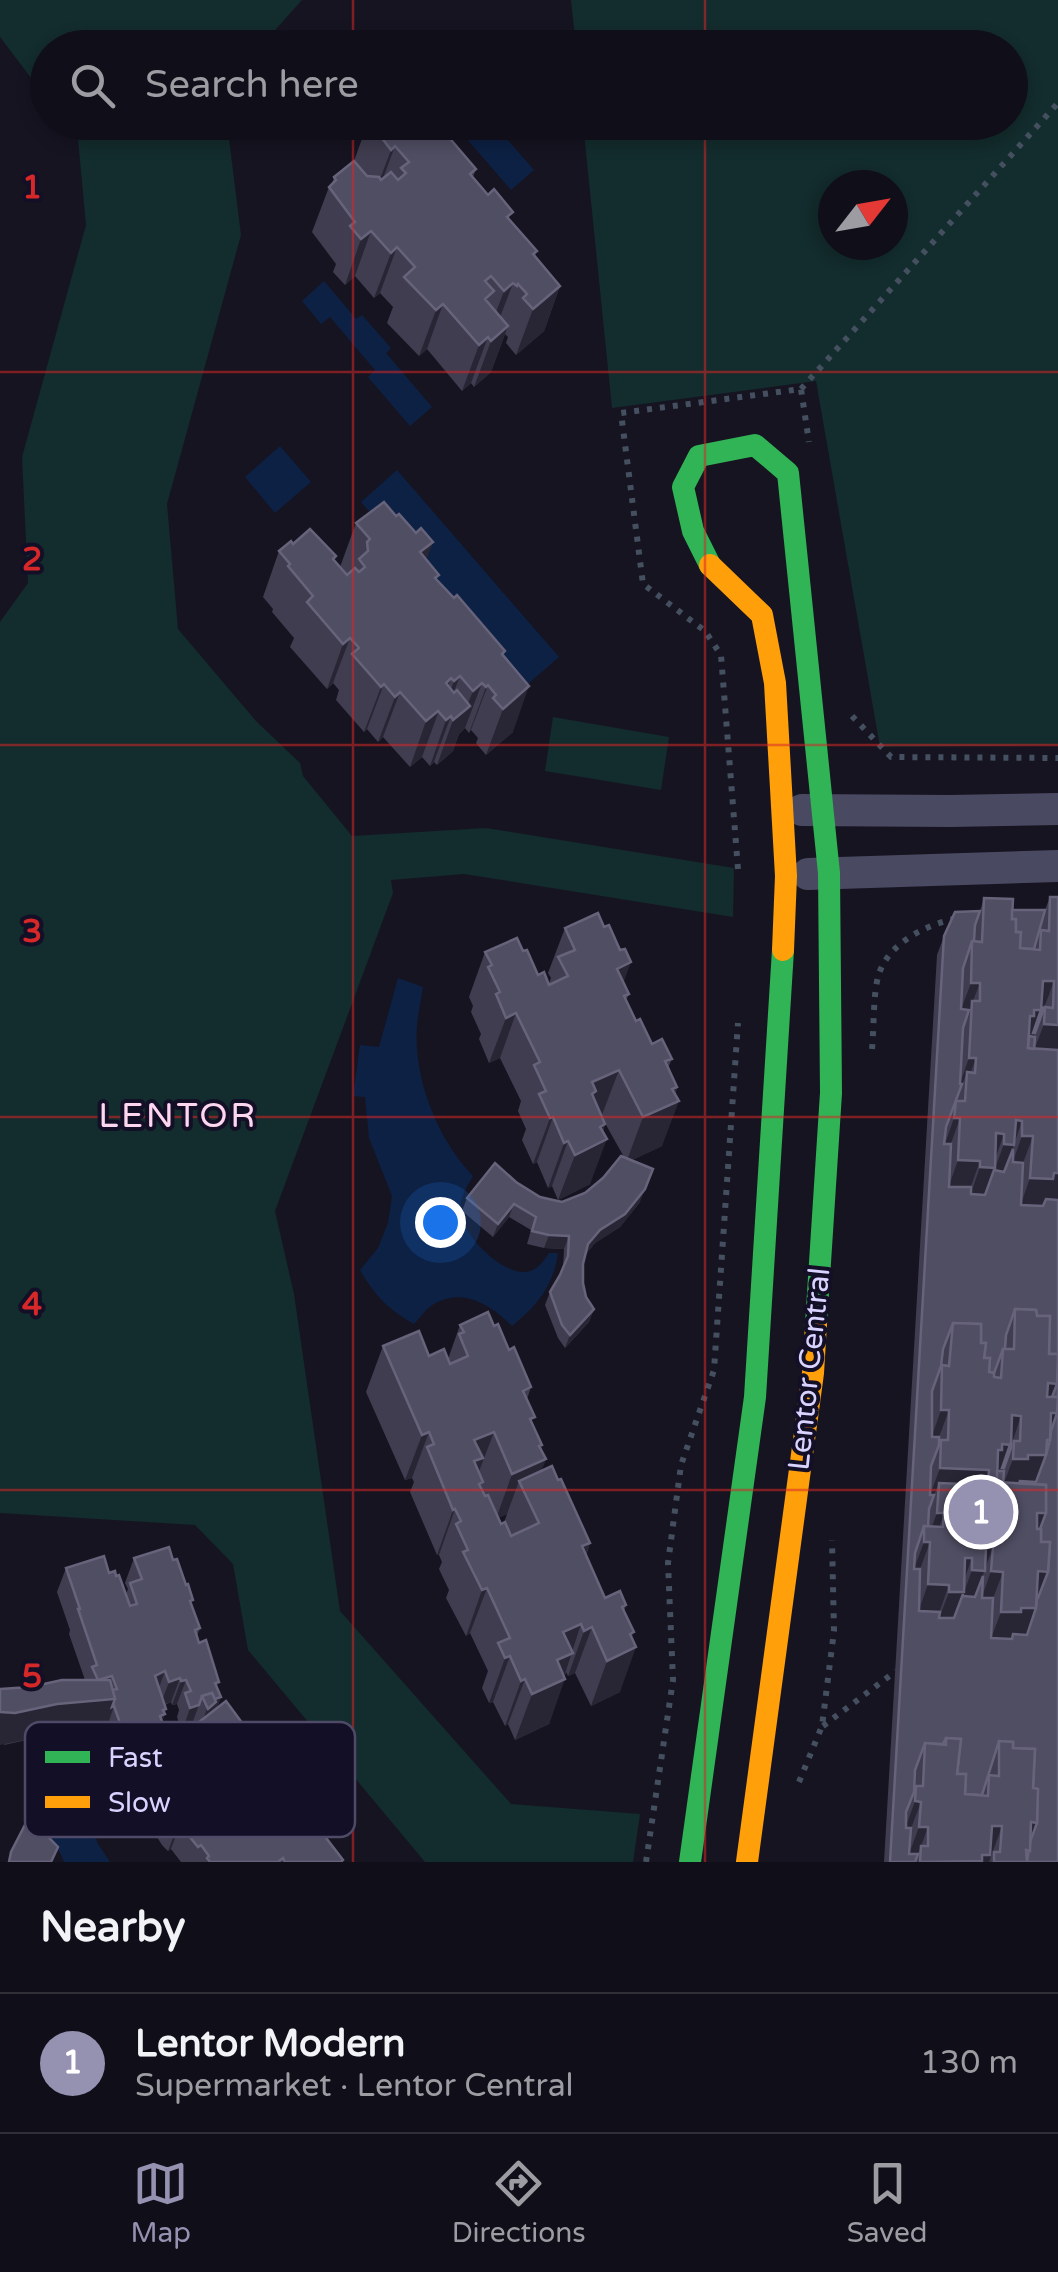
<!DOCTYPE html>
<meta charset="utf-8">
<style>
:root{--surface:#100f19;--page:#1e1d26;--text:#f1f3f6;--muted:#9c9ca2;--line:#302f38;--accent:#9591b1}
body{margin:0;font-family:"Varela Round",sans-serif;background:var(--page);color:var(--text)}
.compass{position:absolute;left:818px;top:170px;width:90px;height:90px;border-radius:50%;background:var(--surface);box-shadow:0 5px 15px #0003;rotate:59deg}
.you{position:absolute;left:440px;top:1222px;width:35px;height:35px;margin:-25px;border:8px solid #fff;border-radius:50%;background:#1a73e8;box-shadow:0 0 0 15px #1a73e833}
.badge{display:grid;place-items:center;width:65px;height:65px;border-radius:50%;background:var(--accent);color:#fff;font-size:32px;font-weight:700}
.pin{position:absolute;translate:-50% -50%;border:5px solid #fff;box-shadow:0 2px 10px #0006}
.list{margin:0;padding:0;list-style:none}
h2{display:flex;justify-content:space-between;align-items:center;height:130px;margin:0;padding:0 40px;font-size:42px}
h2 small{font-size:32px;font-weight:400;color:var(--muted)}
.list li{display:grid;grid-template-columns:65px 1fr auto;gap:30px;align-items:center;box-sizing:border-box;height:140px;padding:0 40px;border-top:2px solid var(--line)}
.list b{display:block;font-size:38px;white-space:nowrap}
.list p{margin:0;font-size:32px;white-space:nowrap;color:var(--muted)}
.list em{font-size:32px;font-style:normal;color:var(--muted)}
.icon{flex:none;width:55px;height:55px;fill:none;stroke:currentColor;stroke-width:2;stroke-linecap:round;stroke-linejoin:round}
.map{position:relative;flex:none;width:1058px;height:1862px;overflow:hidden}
.search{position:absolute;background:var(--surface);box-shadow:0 5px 15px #0003;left:30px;right:30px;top:30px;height:110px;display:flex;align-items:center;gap:25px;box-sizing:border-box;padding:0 35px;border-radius:55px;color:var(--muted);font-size:38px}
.sheet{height:270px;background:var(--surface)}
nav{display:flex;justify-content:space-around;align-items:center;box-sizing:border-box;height:140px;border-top:2px solid var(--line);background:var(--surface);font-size:28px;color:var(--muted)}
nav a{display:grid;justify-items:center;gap:5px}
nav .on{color:var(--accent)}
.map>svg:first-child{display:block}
.green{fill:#132c2d;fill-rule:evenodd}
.water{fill:#0d2144}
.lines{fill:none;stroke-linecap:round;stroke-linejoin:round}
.path{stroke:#44505f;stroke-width:6;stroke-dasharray:5 8;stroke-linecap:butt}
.street{stroke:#4a4962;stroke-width:32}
.fast{stroke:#30b455;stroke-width:22}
.slow{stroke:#ff9f0a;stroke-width:22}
.wall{fill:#403d50;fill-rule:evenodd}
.shaded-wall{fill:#282635}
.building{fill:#504e63;stroke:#66637b;stroke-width:2.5}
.grid{fill:none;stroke:#d62828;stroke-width:2.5;stroke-opacity:0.55}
.labels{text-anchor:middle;stroke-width:8;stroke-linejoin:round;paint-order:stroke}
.street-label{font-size:30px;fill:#d9d4ff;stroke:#130f26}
.quarter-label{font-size:35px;letter-spacing:2.5px;fill:#ffd6f0;stroke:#130f26}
.key{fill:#130f26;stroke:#4e4a67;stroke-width:2.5}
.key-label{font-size:28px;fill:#d9d4ff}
.grid-label{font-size:32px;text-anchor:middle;font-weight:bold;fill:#d62828;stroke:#130f26;stroke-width:8;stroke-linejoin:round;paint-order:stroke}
</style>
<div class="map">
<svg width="1058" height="1862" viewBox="0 0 1058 1862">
<rect width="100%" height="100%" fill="#161421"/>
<g class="green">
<path d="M0,0H302L260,47L48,48L47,99L0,37Z"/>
<path d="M571,0H1058V745L880,747L816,381L612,408L583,123L1010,122V48L576,47ZM833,185H893V245H833Z"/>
<path d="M65,123H227L241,235L167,504L178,629L256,721L300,763L303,776L352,836L486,828L734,868L733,917L464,874L391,880L393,893L275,1211L294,1294L340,1611L511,1804L640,1814L633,1862H425L248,1650L233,1564L195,1525L0,1513V622L28,583L22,457L86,225L78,139Z"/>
<path d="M553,717L669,737L661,790L545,771Z"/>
</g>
<g class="water">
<path d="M453,123H493L534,170L511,190Z"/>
<path d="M324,281L356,319L362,315L391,348L386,353L432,407L410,426L368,377L375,370L330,317L321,324L302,301Z"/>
<path d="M280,446L311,482L275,513L245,477Z"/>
<path d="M397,470L559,657L522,689L361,502Z"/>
<path d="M398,978L423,987C421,1000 418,1013 417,1026C413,1077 437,1139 473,1176C466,1188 458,1201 461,1215C466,1237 500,1273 525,1272C537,1271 543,1262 549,1253H558C554,1285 537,1306 512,1326C490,1304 461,1286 431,1306C425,1310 419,1319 414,1324C388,1309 375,1296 360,1270L378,1248L388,1223L392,1196L369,1138L365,1097L353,1096L360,1045L379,1047Z"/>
<path d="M52,1796L71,1799L87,1815L98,1844L110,1862H64C58,1841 41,1840 22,1836C25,1812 29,1804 52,1796Z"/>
</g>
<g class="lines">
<g class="path">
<path d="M801,389L1058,103"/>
<path d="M852,716L891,757L1058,758"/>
<path d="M738,869L721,655L705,631L643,584L621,413L801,389L809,442"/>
<path d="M872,1049C874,1029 873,996 878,977C887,943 927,924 958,918"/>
<path d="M823,1726L896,1671"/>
<path d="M799,1782L822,1726L834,1631L832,1540"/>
<path d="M646,1862L673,1680L668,1563L681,1465L714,1370L738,1023"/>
</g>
<g class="street">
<path d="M802,810L950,811L1058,809"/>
<path d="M808,874L1058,866"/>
</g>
<g class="fast">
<path d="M710,565L693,531L683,487L699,456L755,445L788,473L829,873L831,1093L816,1324"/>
<path d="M690,1862L755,1397L783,950"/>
</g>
<g class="slow">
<path d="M710,565L762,615L775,683L786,876L783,950"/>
<path d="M747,1862L813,1373L816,1324"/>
</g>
</g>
<g class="wall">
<path d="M368,122H426L434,132L476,169L473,177L537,251L535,256L560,286L544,331L516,355L506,343L508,337L505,334L491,372L474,387L471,383L462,391L427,349L419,356L387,323L393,307L380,293L374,298L355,276L345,285L333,272L336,264L312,232L329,187L332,184L334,177L354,161Z"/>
<path d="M396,516L416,533L433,542L426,559L437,580L505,651L503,656L513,732L486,755L476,743L478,738L471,730L469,733L465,728L459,734L453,751L437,765L434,762L430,766L422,757L410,767L383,737L378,742L367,729L364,732L336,700L339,690L333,683L327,689L290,647L294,638L272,612L273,609L263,597L279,551L293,544L335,561L340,567L356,523Z"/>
<path d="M1050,897H1058V1862H884L937,955L944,936L980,911L984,898L1012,910H1045Z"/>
<path d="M565,928L623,982L629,994L626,1001L636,1021L652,1044L672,1059L668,1068L677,1087L662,1146L632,1160L640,1202L620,1227L595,1243L585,1255L583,1264V1283L586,1297L594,1309L589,1322L565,1348L558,1338L545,1305L550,1292L563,1268L564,1249L544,1248L527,1244L531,1230L509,1217L493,1237L462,1211L467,1198L516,1182L540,1197L562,1202L585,1193L624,1157L601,1116L605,1124L590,1184L558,1200L552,1186L548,1188L537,1162L533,1164L522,1140L526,1129L518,1111L521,1101L500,1058L489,1063L479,1039L481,1034L471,1012L473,1006L469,997L485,952L523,951L538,975L549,983L551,978L548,973Z"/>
<path d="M460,1325L494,1326L531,1387L527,1399L532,1423L546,1459L541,1471L558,1480L590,1543L586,1556L605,1598L626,1605L624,1612L632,1638L620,1692L591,1706L575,1673L568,1676L566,1672L549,1724L515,1740L508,1724L505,1726L493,1702L489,1703L482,1688L488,1671L470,1633L466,1636L446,1598L449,1590L439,1569L442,1562L439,1555H437L410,1492L414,1482L412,1478L405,1480L366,1392L383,1346L448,1359ZM507,1514L504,1523L501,1524L498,1518Z"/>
<path d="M134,1558L173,1560L200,1628L197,1636L221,1697L217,1708L263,1746L259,1758L264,1764L278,1772L275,1779L290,1797L316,1815L314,1819L321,1831L343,1860V1862H181L171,1849L168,1851L162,1845L157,1837L158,1833L127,1794L137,1769L136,1765L119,1770L106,1730L45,1736L4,1745L30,1687L85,1680L69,1634L70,1630L57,1592L66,1568L109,1573L126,1594L128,1589L125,1583ZM171,1702L172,1705L177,1704L179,1710L177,1717L182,1732L190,1729L192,1731L185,1750L195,1763L191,1769L160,1751L162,1722L166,1709L165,1705Z"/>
</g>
<g class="shaded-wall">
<path d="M395,146L378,192L374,195L391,150Z"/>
<path d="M371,231L355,276L345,285L361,239Z"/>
<path d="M397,247L380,293L374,298L391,253Z"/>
<path d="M513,283L496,328L487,336L504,291Z"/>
<path d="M560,286L544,331L516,355L533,309Z"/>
<path d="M443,304L427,349L419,356L436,310Z"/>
<path d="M508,326L491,372L474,387L491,341Z"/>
<path d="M488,337L471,383L462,391L479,345Z"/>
<path d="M433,542L416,587L420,552Z"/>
<path d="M350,638L333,683L327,689L343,644Z"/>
<path d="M460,676L444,718L442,715L454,681Z"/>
<path d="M451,678L422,757L410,767L426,721L446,683Z"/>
<path d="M482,683L465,728L459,734L453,751L437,765L453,720L466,708L473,691Z"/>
<path d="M384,684L367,729L364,732L381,687Z"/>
<path d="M488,685L471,730L469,733L486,687Z"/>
<path d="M529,686L513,732L486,755L503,709Z"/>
<path d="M400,692L383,737L378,742L395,697Z"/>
<path d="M451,716L434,762L430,766L446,720Z"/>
<path d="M631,962L614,1008L617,969Z"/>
<path d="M1043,981H1054L1028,1052L1030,1016Z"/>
<path d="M971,983H980L962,1029L954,1028Z"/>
<path d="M516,1013L500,1058L489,1063L506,1018Z"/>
<path d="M1058,1020V1066L1027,1069L1044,1024Z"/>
<path d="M969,1058H976L966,1085L967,1072L955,1103H953Z"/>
<path d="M619,1070L602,1115L585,1123L592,1082Z"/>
<path d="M677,1087L670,1105L679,1101L662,1146L626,1163L643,1117L672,1089Z"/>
<path d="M553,1117L537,1162L533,1164L550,1118Z"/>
<path d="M954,1118H960L944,1163V1147Z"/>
<path d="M1016,1120L1022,1121L998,1190H987L1004,1144Z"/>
<path d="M605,1124L598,1143L607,1139L590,1184L558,1200L575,1155L600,1127Z"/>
<path d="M996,1133L1004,1134L992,1168H995L978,1214L964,1213L980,1167Z"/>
<path d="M1022,1136H1033L1016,1182L1006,1181Z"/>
<path d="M568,1141L552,1186L548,1188L564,1143Z"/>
<path d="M958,1160L980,1161L964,1206H942Z"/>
<path d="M653,1169L640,1202L620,1227L595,1243L584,1257L588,1244Z"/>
<path d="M1054,1173H1058V1200L1014,1224L1030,1178Z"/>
<path d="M514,1204L509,1217L493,1237L498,1224Z"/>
<path d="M549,1235L569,1236L564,1249L544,1248Z"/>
<path d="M594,1309L589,1322L565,1348L570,1335Z"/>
<path d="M1039,1380L1057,1384L1051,1413H1057L1046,1455L1029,1501L996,1504L1013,1459H1026Z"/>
<path d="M941,1410H949L932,1456H925Z"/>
<path d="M1012,1415L1021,1416L997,1487L989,1477Z"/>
<path d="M429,1432L412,1478L405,1480L422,1435Z"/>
<path d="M494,1432L477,1477L475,1478L474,1440Z"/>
<path d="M542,1445L535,1464L546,1459L529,1503L519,1481L507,1514L496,1519L512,1474L539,1446Z"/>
<path d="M940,1468L989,1470L974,1511L944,1514L929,1554L930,1542L913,1588H907L924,1542H926L937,1513L939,1483L927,1514H923Z"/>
<path d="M455,1509L439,1555H437L453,1510Z"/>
<path d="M1037,1513H1046L1032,1556Z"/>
<path d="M590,1543L574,1588L582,1546Z"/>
<path d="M986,1547H993L968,1616L956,1615L972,1570Z"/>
<path d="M965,1558H972L960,1592H964L947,1637H932L949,1592Z"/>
<path d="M1031,1568L1048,1572L1020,1654L984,1657L1001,1612Z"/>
<path d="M991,1571L1003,1572L986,1617H975Z"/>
<path d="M928,1584L949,1585L933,1630H912Z"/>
<path d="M487,1588L470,1633L466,1636L482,1590Z"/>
<path d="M581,1624L563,1680L565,1679L549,1724L515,1740L532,1694L563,1632Z"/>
<path d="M592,1627L575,1673L568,1676L584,1631Z"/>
<path d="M634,1632L627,1651L636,1647L620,1692L591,1706L607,1661L630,1634Z"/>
<path d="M510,1656L493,1702L489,1703L505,1658Z"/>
<path d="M165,1671L156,1696L155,1676Z"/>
<path d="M112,1676L103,1700L115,1699L114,1706L106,1730L45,1736L0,1745V1712Z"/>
<path d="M180,1678L171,1702L160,1706L169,1682Z"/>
<path d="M525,1679L508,1724L505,1726L521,1681Z"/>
<path d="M186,1680L177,1704L172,1705L181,1681Z"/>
<path d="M219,1682L212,1700L221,1697L212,1722L199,1733L215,1683Z"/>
<path d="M199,1705L190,1729L182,1732L190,1708Z"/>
<path d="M166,1709L157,1736L166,1733L158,1757L143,1778L153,1752L152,1738L163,1710Z"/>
<path d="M145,1741L136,1765L119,1770L128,1746Z"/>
<path d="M915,1801L921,1802L904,1847L899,1846Z"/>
<path d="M1031,1822L1037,1823L1026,1862H1021Z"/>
<path d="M180,1825L171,1849L168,1851L177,1827Z"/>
<path d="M992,1826H1002L989,1862H978Z"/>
<path d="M919,1827H928L915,1862H906Z"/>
</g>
<g class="building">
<path d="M372,122H426L434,132L440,127L476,169L470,174L488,195L494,189L513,212L507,217L537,251L533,254L560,286L533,309L523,298L527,294L518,284L517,286L513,283L504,291L491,276L485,281L494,291L485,299L508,326L491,341L488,337L479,345L443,304L436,310L404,277L415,267L397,247L391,253L371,231L361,239L350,226L355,222L329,187L336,180L334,177L354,161L367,176L379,177L381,180L391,172L398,180L406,173L401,168L409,162L395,146L391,150L382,138L384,136Z"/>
<path d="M384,502L396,516L399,514L416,533L421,528L433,542L420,552L439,575L435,578L454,598L457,595L505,651L502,654L529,686L503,709L493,698L496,695L488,685L486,687L482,683L473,691L460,676L454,681L451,678L446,683L454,693L457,690L470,706L453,720L451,716L446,720L438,711L426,721L400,692L395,697L384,684L381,687L352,654L359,648L350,638L343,644L307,602L313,596L288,566L290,564L279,551L291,541L293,544L310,529L336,556L333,559L347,575L355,568L359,572L365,567L359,559L368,551L367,542L370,539L356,523Z"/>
<path d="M1050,897H1058V1025L1044,1024L1045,1007L1053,1008L1054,981H1043L1041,1010H1034V1016H1030L1028,1048L1058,1050V1173H1054L1053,1179L1030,1178L1033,1136H1022V1121L1016,1120L1014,1145L1004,1144V1134L996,1133L995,1168L980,1167V1161L958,1160L960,1118H954L956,1101H965L967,1072L975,1073L976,1058H969L972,1001H980V983H971L972,941L982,942L984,898L1013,899L1012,919H1016V932H1021L1020,948L1040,950L1041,930L1049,931Z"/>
<path d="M1012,910H1045L1034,949L1020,948L1021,932H1016V919H1012Z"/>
<path d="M980,911L975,925L974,941H972L963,968L961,1009L969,1010L963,1028L960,1084H962L946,1127L944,1144H951L949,1187H971V1194L985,1195L994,1170L1004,1172L1013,1149V1162L1023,1163L1021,1205L1043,1206L1046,1199L1058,1200V1354H1049L1050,1316H1037L1036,1310L1015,1309L1006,1335L1005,1349H1003L994,1373L989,1372L990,1358H984L986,1343H981V1324L953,1323L943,1349L941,1366L932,1391V1437H939V1445L931,1466L930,1495H934L929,1509L928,1527L924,1526L915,1553L914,1569H920L919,1611L940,1612L939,1618H954L963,1594V1596L975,1597L983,1576L982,1598H993L991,1638L1012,1639L1013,1634L1027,1635L1036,1608L1037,1598H1038L1048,1572L1050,1542H1041V1529H1040L1046,1513V1485L1019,1483L1020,1481L1036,1482L1046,1455L1050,1440L1051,1431L1057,1413L1058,1397H1052L1057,1384L1058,1367V1862H1027L1030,1842L1037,1823L1038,1789L1033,1788L1035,1749L1013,1748V1742L999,1741L982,1795L965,1794L966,1774H957L961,1739L946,1738L943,1744L925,1743L915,1770L914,1792L906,1812V1828H911L909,1854H918L915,1862H890L944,936L955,912Z"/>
<path d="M598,913L604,927L609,925L620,950L625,949L631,962L617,969L629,994L624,996L636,1021L640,1019L652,1044L662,1039L672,1059L665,1061L677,1087L672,1089L679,1101L643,1117L619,1070L592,1082L596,1091L592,1094L605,1124L600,1127L607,1139L575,1155L568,1141L564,1143L553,1117L550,1118L539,1094L546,1091L534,1065L540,1062L516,1013L506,1018L496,994L500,992L488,967L492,965L485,952L517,938L523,951L527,950L538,975L544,972L549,985L568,976L558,957L575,950L565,928Z"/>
<path d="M1042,1007L1044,1008L1035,1033H1033Z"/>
<path d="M1029,1036L1035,1037L1034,1049L1028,1048Z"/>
<path d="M621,1156L653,1169L645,1189L625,1214L600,1230L588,1244L583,1264V1283L586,1297L594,1309L570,1335L562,1325L550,1292L560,1275L568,1256L569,1236L549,1235L532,1231L536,1217L514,1204L498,1224L467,1198L495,1163L516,1182L540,1197L562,1202L585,1193L603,1178Z"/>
<path d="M1015,1309L1036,1310L1037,1316H1050L1049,1354H1058L1057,1384L1048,1383L1047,1397H1058L1057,1413H1051L1050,1440H1047L1046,1455H1028V1459H1013L1014,1441H1020L1021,1416L1012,1415L1011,1445L1002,1444V1450H998L997,1482L1046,1485V1513H1037V1529H1041V1542H1050L1048,1572L1038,1571L1036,1608H1021V1612H1001L1003,1572L991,1571L993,1547H986L985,1571L972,1570V1558H965L964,1592H949V1585L928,1584L930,1542H924V1526L943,1527L944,1513H937L939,1483L988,1485L989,1470L940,1468L941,1440H948L949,1410H941L942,1365L949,1366L953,1323L981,1324V1343H986L984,1358H990L989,1372L994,1373V1377L1001,1378L1003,1349H1014Z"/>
<path d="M488,1312L494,1326L498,1324L509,1350L514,1347L531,1387L523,1391L535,1417L530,1419L542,1445L539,1446L546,1459L512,1474L494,1432L474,1440L483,1458L474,1461L483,1482L479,1484L485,1496L488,1495L501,1524L505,1522L511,1536L539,1523L519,1481L552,1466L558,1480L561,1479L590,1543L582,1546L605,1598L620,1591L626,1605L622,1607L634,1632L630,1634L636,1647L607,1661L592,1627L584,1631L581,1624L563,1632L573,1653L557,1660L565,1679L532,1694L525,1679L521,1681L510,1656L505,1658L498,1643L510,1638L487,1588L482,1590L463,1552L468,1550L456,1524L461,1521L455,1509L453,1510L427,1447L434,1444L429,1432L422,1435L383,1346L419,1331L429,1356L444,1349L450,1364L468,1356L459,1334L464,1332L460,1325Z"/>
<path d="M1011,1442V1448L1004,1468H1002Z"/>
<path d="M997,1471H1004L1003,1483L997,1482Z"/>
<path d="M169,1547L173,1560L177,1559L186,1585L188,1584L193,1600L190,1601L200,1628L195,1630L199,1643L206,1640L219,1682L215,1683L221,1697L215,1699L212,1693L202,1696L199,1705L190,1708L185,1693L191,1691L186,1680L181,1681L180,1678L169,1682L165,1671L155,1676L166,1709L163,1710L165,1714L160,1716L166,1733L158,1736L156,1730L148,1732L145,1741L128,1746L114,1706L112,1707L115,1699L112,1690L117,1689L112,1676L98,1680L92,1667L97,1665L78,1609H80L66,1568L104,1556L109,1573L115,1571L116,1576L119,1575L130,1606L137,1604L130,1583L142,1579L134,1558Z"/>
<path d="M62,1680H110L115,1699L57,1704L15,1713L0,1712V1689L30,1687Z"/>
<path d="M212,1693L216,1702L208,1709L202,1696Z"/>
<path d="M226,1701L251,1735L253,1733L263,1746L255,1753L264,1764L267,1761L278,1772L272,1776L290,1797L297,1791L316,1815L313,1817L322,1829L320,1830L343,1860L341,1862H285L283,1858L278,1862H210L207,1858L209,1856L201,1845L198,1847L180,1825L177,1827L171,1821L166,1812L168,1810L136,1770L164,1748L173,1759L180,1754L191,1769L198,1762L207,1773L203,1776L213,1788L224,1779L202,1749L204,1747L201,1744L205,1741L194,1726Z"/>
<path d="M946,1738L961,1739L957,1774H966L965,1794L988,1796L989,1775L999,1776V1741L1013,1742V1748L1035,1749L1033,1788L1038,1789L1037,1823L1031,1822L1030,1851L1026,1850L1027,1862H994V1852H1000L1002,1826H992L990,1855H982V1861L920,1862L921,1846H928V1827H919L921,1802L915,1801L916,1786H923L925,1743L946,1745Z"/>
<path d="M29,1817L58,1847L51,1862H9L11,1852Z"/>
</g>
<path class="grid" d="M353,0V48M705,0V48M353,122V1862M705,122V1862M0,372H1058M0,745H1058M0,1117H1058M0,1490H1058"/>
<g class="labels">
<g class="street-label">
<text transform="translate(809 1369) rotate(-84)" y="10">Lentor Central</text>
</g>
<g class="quarter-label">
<text x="178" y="1127">LENTOR</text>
</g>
</g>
<rect x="25" y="1722" width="330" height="115" rx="15" class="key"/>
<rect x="45" y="1751" width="45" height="12" fill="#30b455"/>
<rect x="45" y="1796" width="45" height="12" fill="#ff9f0a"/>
<g class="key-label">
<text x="108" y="1767">Fast</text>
<text x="108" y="1812">Slow</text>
</g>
<g class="grid-label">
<text x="32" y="198">1</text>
<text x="32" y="570">2</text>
<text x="32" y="942">3</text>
<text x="32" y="1315">4</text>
<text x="32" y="1687">5</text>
</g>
</svg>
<svg class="compass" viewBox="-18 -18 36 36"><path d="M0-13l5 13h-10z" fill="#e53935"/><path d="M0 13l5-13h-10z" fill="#9c9ca2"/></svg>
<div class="you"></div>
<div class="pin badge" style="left:981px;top:1512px">1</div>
<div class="search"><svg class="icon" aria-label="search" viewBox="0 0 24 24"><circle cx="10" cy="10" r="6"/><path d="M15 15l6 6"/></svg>Search here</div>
</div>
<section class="sheet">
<h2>Nearby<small></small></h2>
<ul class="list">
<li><span class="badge">1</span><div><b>Lentor Modern</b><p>Supermarket · Lentor Central</p></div><em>130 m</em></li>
</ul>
</section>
<nav>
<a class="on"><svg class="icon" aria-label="map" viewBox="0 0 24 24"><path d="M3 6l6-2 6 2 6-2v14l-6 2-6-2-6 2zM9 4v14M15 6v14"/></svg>Map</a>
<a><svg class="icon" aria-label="directions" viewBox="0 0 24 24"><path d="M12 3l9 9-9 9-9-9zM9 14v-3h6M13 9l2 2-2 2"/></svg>Directions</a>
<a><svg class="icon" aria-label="saved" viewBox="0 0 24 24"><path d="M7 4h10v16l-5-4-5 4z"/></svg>Saved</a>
</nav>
